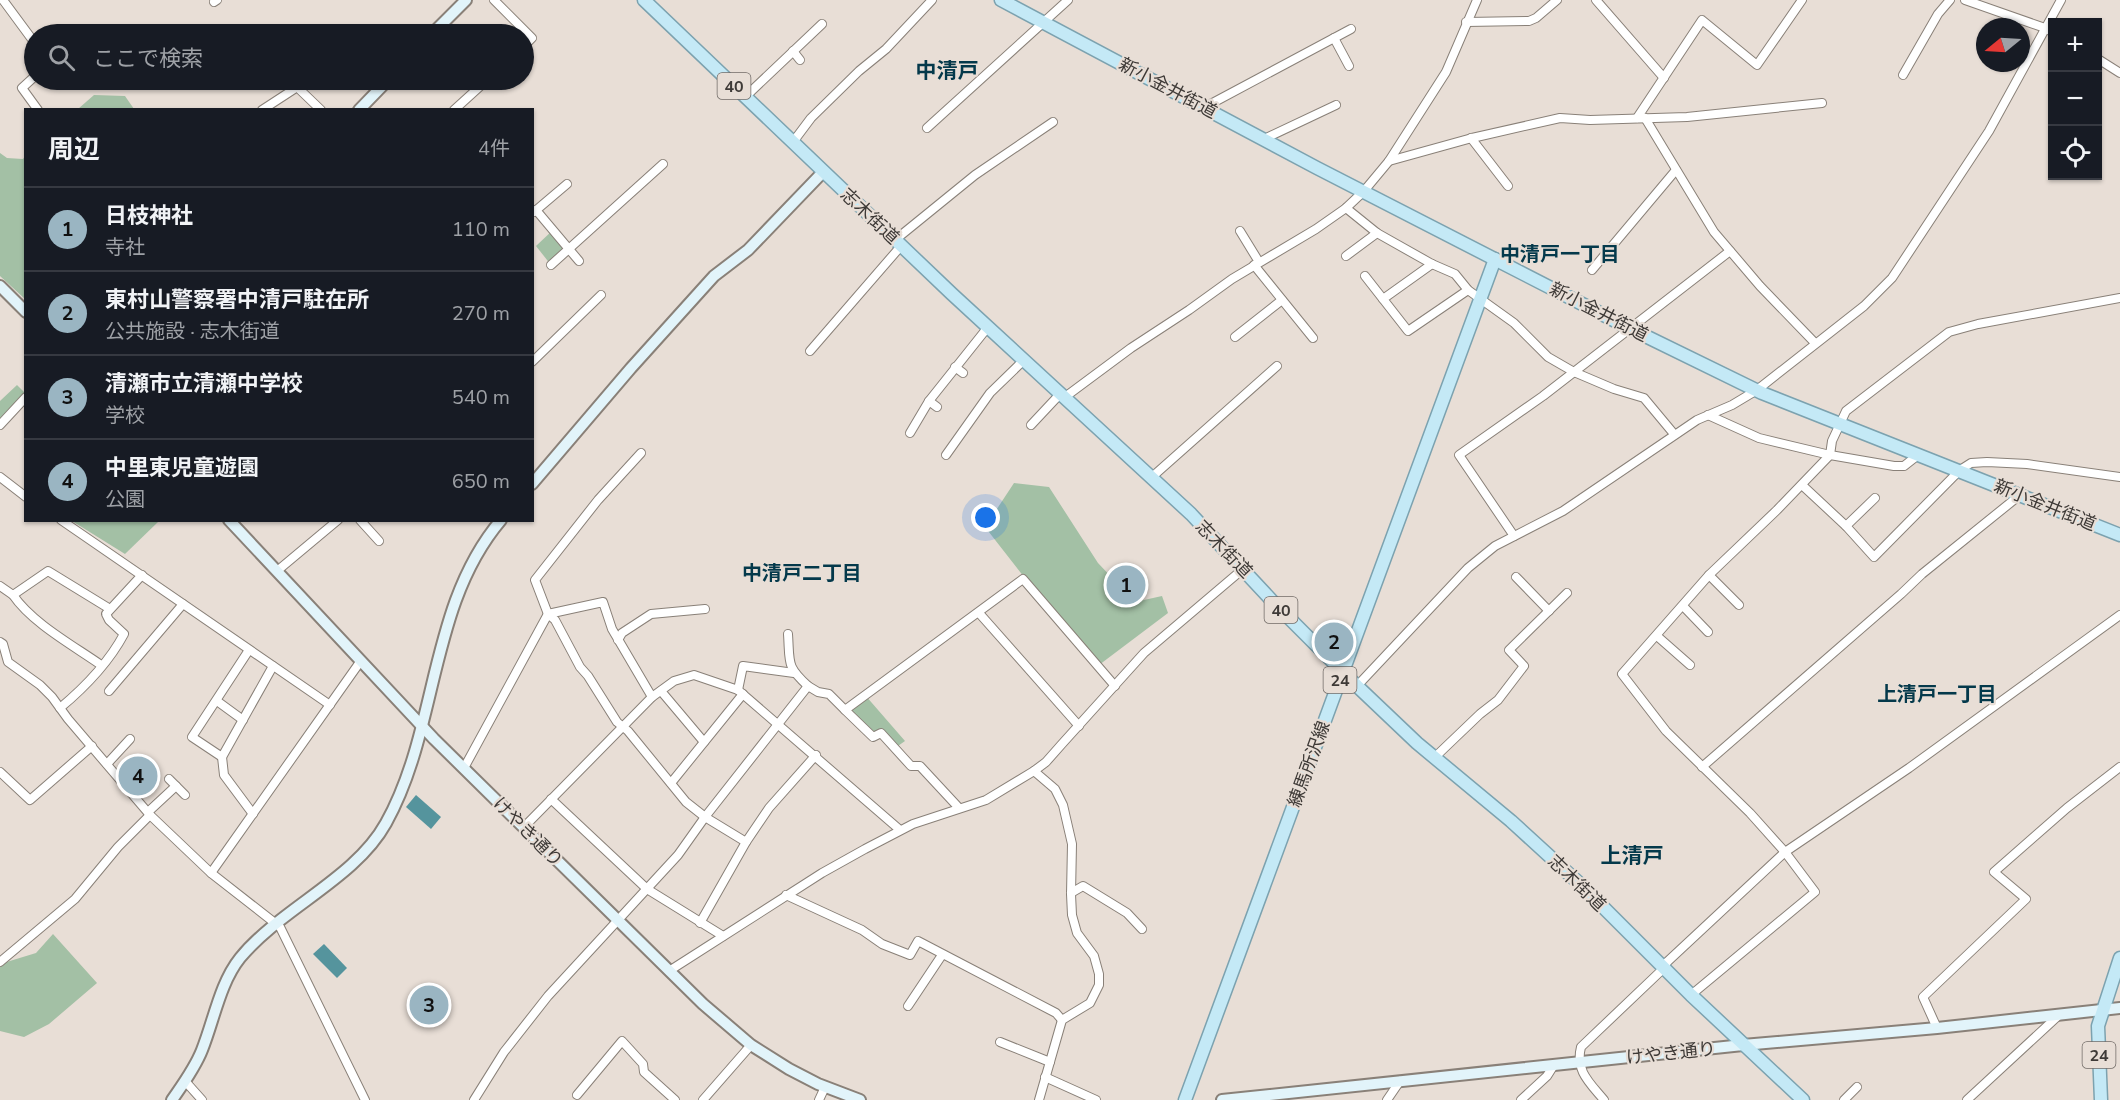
<!DOCTYPE html>
<html lang="ja">
<meta charset="utf-8">
<style>
:root{--surface:#171b24;--page:#20242c;--text:#f1f3f6;--muted:#9ea1a6;--line:#363941;--accent:#9ab5c2}
body{margin:0;font-family:"Nunito Sans","Noto Sans JP",sans-serif;background:var(--page);color:var(--text)}
.controls{position:absolute;right:18px;top:18px;display:grid;overflow:hidden;border-radius:0px;box-shadow:0 2px 4px #0004}
.controls button{width:54px;height:54px;display:grid;place-items:center;padding:0;border:0;border-bottom:2px solid var(--line);background:var(--surface);color:var(--text);font:30px sans-serif}
.compass{position:absolute;left:1976px;top:18px;width:54px;height:54px;border-radius:50%;background:var(--surface);box-shadow:0 2px 4px #0004;rotate:252deg}
.you{position:absolute;left:986px;top:518px;width:21px;height:21px;margin:-15px;border:4px solid #fff;border-radius:50%;background:#1a73e8;box-shadow:0 0 0 9px #1a73e833}
.badge{display:grid;place-items:center;width:39px;height:39px;border-radius:50%;background:var(--accent);color:#111;font-size:20px;font-weight:700}
.pin{position:absolute;translate:-50% -50%;border:3px solid #fff;box-shadow:0 2px 6px #0006}
.list{margin:0;padding:0;list-style:none}
h2{display:flex;justify-content:space-between;align-items:center;height:78px;margin:0;padding:0 24px;font-size:26px}
h2 small{font-size:20px;font-weight:400;color:var(--muted)}
.list li{display:grid;grid-template-columns:39px 1fr auto;gap:18px;align-items:center;box-sizing:border-box;height:84px;padding:0 24px;border-top:2px solid var(--line)}
.list b{display:block;font-size:22px;white-space:nowrap}
.list p{margin:0;font-size:20px;white-space:nowrap;color:var(--muted)}
.list em{font-size:20px;font-style:normal;color:var(--muted)}
.icon{flex:none;width:33px;height:33px;fill:none;stroke:currentColor;stroke-width:2;stroke-linecap:round;stroke-linejoin:round}
.map{position:relative;flex:none;width:2120px;height:1100px;overflow:hidden}
.search{position:absolute;background:var(--surface);box-shadow:0 2px 4px #0004;left:24px;top:24px;width:510px;height:66px;display:flex;align-items:center;gap:15px;box-sizing:border-box;padding:0 21px;border-radius:33px;color:var(--muted);font-size:22px}
.panel{position:absolute;background:var(--surface);box-shadow:0 2px 4px #0004;left:24px;top:108px;width:510px;height:414px;border-radius:0px}
.map>svg:first-child{display:block}
.green{fill:#a3c0a5}
.water{fill:#55949d}
.lines{fill:none;stroke-linecap:round;stroke-linejoin:round}
.street-casing{stroke:#898078;stroke-width:10}
.secondary-casing{stroke:#898078;stroke-width:14}
.primary-casing{stroke:#7ca2af;stroke-width:15}
.street{stroke:#fff;stroke-width:8}
.secondary{stroke:#e2f4fa;stroke-width:10}
.primary{stroke:#c4e9f6;stroke-width:12}
.labels{text-anchor:middle;stroke-width:4.5;stroke-linejoin:round;paint-order:stroke}
.shield{fill:#e8ded6;stroke:#716b67;stroke-width:1.5}
.shield-label{font-size:16px;font-weight:bold;fill:#3e3a37}
.street-label{font-size:18px;fill:#3e3a37;stroke:#e8ded6}
.neighbourhood-label{font-size:20px;font-weight:bold;fill:#04394b;stroke:#e8ded6}
.quarter-label{font-size:21px;font-weight:bold;fill:#04394b;stroke:#e8ded6}
</style>
<div class="map">
<svg width="2120" height="1100" viewBox="0 0 2120 1100">
<rect width="100%" height="100%" fill="#e8ded6"/>
<g class="green">
<path d="M94,95L125,96L134,109H78Z"/>
<path d="M0,153L7,158L23,159L25,156V299L0,276Z"/>
<path d="M553,230L569,249L551,265L536,246Z"/>
<path d="M17,385L25,393V396L0,423V401Z"/>
<path d="M1014,483L1049,487L1098,563L1135,602L1162,596L1168,613L1099,665L1024,577L985,527Z"/>
<path d="M72,521H159L125,554Z"/>
<path d="M865,695L905,741L895,748L881,733L873,737L845,710Z"/>
<path d="M53,934L97,983L49,1024L24,1037L0,1031V964L36,953Z"/>
</g>
<g class="water">
<path d="M416,795L441,817L431,829L406,807Z"/>
<path d="M324,944L347,968L337,978L313,954Z"/>
</g>
<g class="lines">
<defs>
<g id="street">
<path d="M3,0L34,42"/>
<path d="M494,0L532,38L524,46"/>
<path d="M1596,0L1664,78"/>
<path d="M1965,0L2045,28L2052,32"/>
<path d="M214,2L217,0"/>
<path d="M1466,22L1529,21L1536,18L1557,0"/>
<path d="M1334,38L1349,66"/>
<path d="M793,51L800,60"/>
<path d="M2098,59L2120,73"/>
<path d="M1903,75L1938,14L1950,0"/>
<path d="M34,77L22,88L38,110"/>
<path d="M297,87L321,110"/>
<path d="M745,97L822,24"/>
<path d="M1205,107L1351,29"/>
<path d="M262,110L308,80"/>
<path d="M454,110L487,80"/>
<path d="M1637,118L1702,20L1757,65L1802,0"/>
<path d="M1645,118L1714,232L1760,286L1815,343"/>
<path d="M927,128L1068,0"/>
<path d="M1471,138L1508,186"/>
<path d="M1264,139L1336,105"/>
<path d="M793,142L811,118L859,71L886,49L932,0"/>
<path d="M1389,161L1472,138L1560,118L1590,120L1687,117L1822,103"/>
<path d="M1346,208L1377,233L1432,264L1455,274L1468,290L1514,323L1548,357L1574,372L1614,389L1644,398L1674,434"/>
<path d="M536,210L579,261"/>
<path d="M534,212L567,184"/>
<path d="M1240,231L1259,262"/>
<path d="M895,240L975,175L1053,122"/>
<path d="M1346,256L1377,233"/>
<path d="M1432,264L1383,299L1408,331L1468,290"/>
<path d="M551,265L663,164"/>
<path d="M1254,265L1313,338"/>
<path d="M1592,270L1676,170"/>
<path d="M1365,276L1383,299"/>
<path d="M1235,337L1282,300"/>
<path d="M810,351L901,246"/>
<path d="M532,362L601,295"/>
<path d="M955,367L963,373"/>
<path d="M1065,397L1131,348L1189,310L1232,279L1316,229L1346,208L1364,191L1389,161L1446,72L1477,0"/>
<path d="M929,401L937,407"/>
<path d="M1708,415L1759,438L1830,455L1894,466H1904L1918,455"/>
<path d="M0,425L26,397"/>
<path d="M1031,425L1061,393"/>
<path d="M910,433L929,401L988,327"/>
<path d="M641,453L598,500L535,580L548,614L555,620L580,667L588,676L617,722L628,731L686,802L705,817L746,842"/>
<path d="M946,455L990,393L1024,360"/>
<path d="M0,477L26,497"/>
<path d="M1152,477L1277,366"/>
<path d="M1802,485L1846,526L1874,557L1960,470L1971,463L1987,462L2027,464L2120,477"/>
<path d="M61,520L330,705"/>
<path d="M360,520L379,541"/>
<path d="M1846,526L1875,498"/>
<path d="M1514,536L1459,455L1543,396L1730,251"/>
<path d="M277,571L338,520"/>
<path d="M1709,575L1739,605"/>
<path d="M1516,577L1549,611"/>
<path d="M0,586L13,595L48,571L110,609"/>
<path d="M13,595C32,623 74,646 101,665"/>
<path d="M1683,606L1708,632"/>
<path d="M979,613L1079,726"/>
<path d="M788,634C790,663 786,666 808,686"/>
<path d="M1657,636L1690,665"/>
<path d="M618,640L622,633L651,614L705,609"/>
<path d="M0,642L3,644L8,662L40,685L52,697L68,719L150,815L211,873L280,927L365,1100"/>
<path d="M249,650L192,737L222,757L273,666"/>
<path d="M1357,686L1468,568L1495,546L1563,511L1697,420L1732,405L1757,390L1864,306L1892,278L1989,131L2061,0"/>
<path d="M738,690L743,666L794,673"/>
<path d="M109,691L183,604"/>
<path d="M661,691L704,742"/>
<path d="M217,701L243,720"/>
<path d="M60,708C84,688 109,662 124,634L109,620L106,614L142,575"/>
<path d="M845,710L873,737L881,733L911,766H920L959,808"/>
<path d="M222,757L224,775L253,814"/>
<path d="M1434,758L1480,714L1498,700L1524,666L1509,650L1567,593"/>
<path d="M107,764L130,739"/>
<path d="M1702,767L1901,594L1922,574L2020,495"/>
<path d="M464,768L548,614L603,602L612,629L652,697"/>
<path d="M1034,771L1055,789L1063,805L1072,844L1071,894L1072,915L1077,933L1094,956L1099,974V985L1090,1003L1062,1020L1039,1100"/>
<path d="M0,772L30,800L92,746"/>
<path d="M169,779L185,795"/>
<path d="M671,783L743,694"/>
<path d="M551,799L647,889L723,936"/>
<path d="M148,812L176,786"/>
<path d="M523,828L652,697L674,681L694,675L738,690L900,830"/>
<path d="M211,873L360,662"/>
<path d="M1071,893L1083,886L1127,913L1142,929"/>
<path d="M786,895L862,930L882,944L910,955L918,941L1056,1013L1062,1020"/>
<path d="M700,923L746,842L769,808L816,755"/>
<path d="M0,962L75,899L118,847L150,815"/>
<path d="M669,971L822,873L865,849L913,824L986,800L1034,771L1046,762L1061,745L1144,653L1243,569"/>
<path d="M1691,995L1815,892L1785,852L1750,813L1666,731L1622,674L1709,575L1777,510L1830,455L1832,441L1846,411L1949,332L1978,324L2120,298"/>
<path d="M908,1006L942,955"/>
<path d="M1937,1028L1923,997L2026,899L1994,872L2067,808L2120,767"/>
<path d="M1000,1042L1050,1062"/>
<path d="M1045,1077L1096,1100"/>
<path d="M185,1081L202,1100"/>
<path d="M577,1095L622,1041L643,1064L644,1072L675,1100"/>
<path d="M474,1100L504,1052L548,996L678,855L705,817L808,686L818,692L829,694L845,710L1023,579L1115,686"/>
<path d="M703,1100L751,1045"/>
<path d="M819,1100L825,1087"/>
<path d="M1387,1100L1400,1081"/>
<path d="M1521,1100L1547,1076L1554,1065"/>
<path d="M1604,1100C1590,1083 1575,1071 1581,1047L1664,968L1667,962L1785,852L1909,768L2120,615"/>
<path d="M1844,1100L1857,1087"/>
<path d="M1967,1100L2059,1015"/>
</g>
<g id="secondary">
<path d="M432,34L466,0"/>
<path d="M359,110L388,80"/>
<path d="M0,286L26,312"/>
<path d="M532,484L631,368L714,276L748,250L823,172"/>
<path d="M229,520L434,739L703,1004L751,1045L789,1069L818,1084L860,1100"/>
<path d="M172,1100C183,1084 195,1068 202,1050C214,1020 220,983 240,958C281,908 355,879 386,823C439,728 428,606 501,520"/>
<path d="M1222,1100L1743,1045L1937,1028L2120,1008"/>
</g>
<g id="primary">
<path d="M644,0L952,294L1191,514L1275,604L1357,686L1417,743L1511,821L1581,885L1691,995L1803,1100"/>
<path d="M1001,0L1317,168L1629,328L1762,393L2120,535"/>
<path d="M1185,1100L1495,259"/>
<path d="M2101,1100L2098,1026L2120,958"/>
</g>
</defs>
<use href="#street" class="street-casing"/>
<use href="#secondary" class="secondary-casing"/>
<use href="#primary" class="primary-casing"/>
<use href="#street" class="street"/>
<use href="#secondary" class="secondary"/>
<use href="#primary" class="primary"/>
</g>
<g class="labels">
<g class="shield">
<rect x="717.5" y="73" width="33" height="26" rx="4.5"/>
<rect x="1264.5" y="597" width="33" height="26" rx="4.5"/>
<rect x="1323.5" y="667" width="33" height="26" rx="4.5"/>
<rect x="2082.5" y="1042" width="33" height="26" rx="4.5"/>
</g>
<g class="shield-label">
<text x="734" y="92">40</text>
<text x="1281" y="616">40</text>
<text x="1340" y="686">24</text>
<text x="2099" y="1061">24</text>
</g>
<g class="street-label">
<text transform="translate(1168 88) rotate(28)" y="6">新小金井街道</text>
<text transform="translate(870 216) rotate(43)" y="6">志木街道</text>
<text transform="translate(1599 312) rotate(27)" y="6">新小金井街道</text>
<text transform="translate(2045 505) rotate(22)" y="6">新小金井街道</text>
<text transform="translate(1224 549) rotate(46)" y="6">志木街道</text>
<text transform="translate(1309 764) rotate(-70)" y="6">練馬所沢線</text>
<text transform="translate(528 832) rotate(45)" y="6">けやき通り</text>
<text transform="translate(1577 883) rotate(44)" y="6">志木街道</text>
<text transform="translate(1671 1053) rotate(-6)" y="6">けやき通り</text>
</g>
<g class="neighbourhood-label">
<text x="1560" y="261">中清戸一丁目</text>
<text x="802" y="580">中清戸二丁目</text>
<text x="1937" y="701">上清戸一丁目</text>
</g>
<g class="quarter-label">
<text x="947" y="78">中清戸</text>
<text x="1632" y="863">上清戸</text>
</g>
</g>
</svg>
<div class="controls">
<button>+</button>
<button>−</button>
<button><svg class="icon" aria-label="locate" viewBox="0 0 24 24"><circle cx="12" cy="12" r="6"/><path d="M12 2v4M12 18v4M2 12h4M18 12h4"/></svg></button>
</div>
<svg class="compass" viewBox="-18 -18 36 36"><path d="M0-13l5 13h-10z" fill="#e53935"/><path d="M0 13l5-13h-10z" fill="#9ea1a6"/></svg>
<div class="you"></div>
<div class="pin badge" style="left:1126px;top:585px">1</div>
<div class="pin badge" style="left:1334px;top:642px">2</div>
<div class="pin badge" style="left:429px;top:1005px">3</div>
<div class="pin badge" style="left:138px;top:776px">4</div>
<div class="search"><svg class="icon" aria-label="search" viewBox="0 0 24 24"><circle cx="10" cy="10" r="6"/><path d="M15 15l6 6"/></svg>ここで検索</div>
<section class="panel">
<h2>周辺<small>4件</small></h2>
<ul class="list">
<li><span class="badge">1</span><div><b>日枝神社</b><p>寺社</p></div><em>110 m</em></li>
<li><span class="badge">2</span><div><b>東村山警察署中清戸駐在所</b><p>公共施設 · 志木街道</p></div><em>270 m</em></li>
<li><span class="badge">3</span><div><b>清瀬市立清瀬中学校</b><p>学校</p></div><em>540 m</em></li>
<li><span class="badge">4</span><div><b>中里東児童遊園</b><p>公園</p></div><em>650 m</em></li>
</ul>
</section>
</div>
